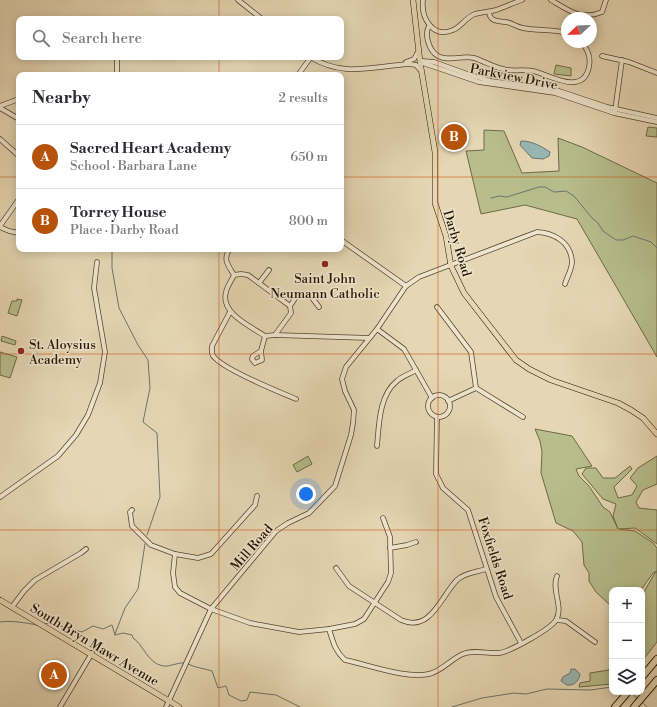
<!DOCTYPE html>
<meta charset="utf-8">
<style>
:root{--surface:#fff;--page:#f2f2f3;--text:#2b2b33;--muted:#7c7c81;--line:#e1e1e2;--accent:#b45309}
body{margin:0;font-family:"Libre Bodoni",serif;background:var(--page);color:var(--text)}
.controls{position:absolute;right:12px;bottom:12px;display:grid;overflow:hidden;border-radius:8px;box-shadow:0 2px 10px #0003}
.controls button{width:36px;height:36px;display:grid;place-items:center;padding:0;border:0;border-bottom:1px solid var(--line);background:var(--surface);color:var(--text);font:20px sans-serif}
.compass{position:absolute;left:561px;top:12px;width:36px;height:36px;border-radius:50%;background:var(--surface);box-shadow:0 2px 10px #0003;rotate:247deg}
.you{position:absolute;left:306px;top:494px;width:14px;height:14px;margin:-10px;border:3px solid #fff;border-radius:50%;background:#1a73e8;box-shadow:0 0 0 6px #1a73e833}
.badge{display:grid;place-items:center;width:26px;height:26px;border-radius:50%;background:var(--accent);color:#fff;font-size:13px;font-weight:700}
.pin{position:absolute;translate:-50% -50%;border:2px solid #fff;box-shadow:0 1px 4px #0006}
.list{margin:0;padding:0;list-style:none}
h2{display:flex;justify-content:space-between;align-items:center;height:52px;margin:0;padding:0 16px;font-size:17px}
h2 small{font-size:13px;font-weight:400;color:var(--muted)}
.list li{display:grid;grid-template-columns:26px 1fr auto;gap:12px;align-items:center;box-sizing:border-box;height:64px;padding:0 16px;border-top:1px solid var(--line)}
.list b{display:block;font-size:15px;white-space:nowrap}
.list p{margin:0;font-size:13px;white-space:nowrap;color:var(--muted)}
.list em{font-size:13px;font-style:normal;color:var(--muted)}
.icon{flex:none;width:22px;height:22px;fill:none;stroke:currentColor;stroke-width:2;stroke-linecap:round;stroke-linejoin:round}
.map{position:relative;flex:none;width:657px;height:707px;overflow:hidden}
.search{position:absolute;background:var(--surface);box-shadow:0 2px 10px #0003;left:16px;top:16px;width:328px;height:44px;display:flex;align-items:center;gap:10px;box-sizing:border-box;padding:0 14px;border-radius:8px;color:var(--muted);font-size:15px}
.panel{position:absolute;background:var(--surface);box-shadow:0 2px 10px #0003;left:16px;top:72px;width:328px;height:180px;border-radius:8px}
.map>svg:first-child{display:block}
.green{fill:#b7be8c;stroke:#6e6946}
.water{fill:#98b8b5;stroke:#6a766d}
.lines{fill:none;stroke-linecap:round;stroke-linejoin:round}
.stream{stroke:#6a766d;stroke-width:1}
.minor-casing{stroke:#56452e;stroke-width:5.5}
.major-casing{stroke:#261401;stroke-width:6}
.highway-casing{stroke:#261401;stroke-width:8}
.minor{stroke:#efe5ce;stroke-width:4}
.major{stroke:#e6d7b4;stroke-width:5}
.highway{stroke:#e6d7b4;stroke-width:6}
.grid{fill:none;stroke:#cb4f0a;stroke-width:1;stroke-opacity:0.55}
.poi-dot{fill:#8f2418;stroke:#efe5ce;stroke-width:1.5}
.labels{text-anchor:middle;stroke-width:3;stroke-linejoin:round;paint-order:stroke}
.street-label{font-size:13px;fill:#261401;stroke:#efe5ce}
.poi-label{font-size:13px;fill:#261401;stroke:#efe5ce}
</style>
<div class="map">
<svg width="657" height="707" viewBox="0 0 657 707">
<rect width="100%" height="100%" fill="#e6d7b4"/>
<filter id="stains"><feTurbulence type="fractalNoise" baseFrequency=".005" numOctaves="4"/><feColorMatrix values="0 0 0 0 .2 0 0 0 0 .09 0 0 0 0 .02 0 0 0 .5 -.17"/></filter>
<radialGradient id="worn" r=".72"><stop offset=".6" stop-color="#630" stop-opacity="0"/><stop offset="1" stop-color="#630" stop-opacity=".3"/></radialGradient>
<g class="green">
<path d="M556,65L571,68V76L554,74Z"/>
<path d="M648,127L657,128V137L646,136Z"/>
<path d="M484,130L504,131L522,173L559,171L558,138L582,147L657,183V357L577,219L525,205L481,214L466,151L484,150Z"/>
<path d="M17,299L22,300L17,316L8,313L12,301H17Z"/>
<path d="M2,336L16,341L15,345L1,341Z"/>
<path d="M0,352L17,357L10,378L0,375Z"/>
<path d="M535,429L572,436L592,466L576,469L579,476L589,486L603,507L610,512L618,529L613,516L616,504L603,499L582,474L586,468H596L603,478H615L630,466L632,469L614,487L618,498L632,495L637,486L630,478L638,468L657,456V484L643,490L636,502L639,508L657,510V544L635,528L619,529L635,531L653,543L657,548V571L653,573L641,590H612V607L596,592L589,581V573L584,565L582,542L573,531L556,523L541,473L542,452L540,441Z"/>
<path d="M308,456L312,464L297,472L293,465Z"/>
<path d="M657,572V642L642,661V595L655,573Z"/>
<path d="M612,661V684L579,687L580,683L590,681V673L609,670Z"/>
</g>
<g class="water">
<path d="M521,141C532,141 541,146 550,152L549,156L543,159L532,158L520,145Z"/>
<path d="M571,669H575L580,674C579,681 574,686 567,685L561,681L563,677L570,673Z"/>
</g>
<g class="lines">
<g class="stream">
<path d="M491,198L500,196L507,197L539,187H545L554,192L566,191L574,196L592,218L598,223L603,231L616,240H623L633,236L651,242L657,248"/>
<path d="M112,249V268L119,308L138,345L148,360L150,388L143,422L157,433L160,497L147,535"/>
<path d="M0,622C9,620 27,623 37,625"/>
<path d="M44,624L50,623L82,632L93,626L103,629L112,625L115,635"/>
<path d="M115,634L125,608L138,589L145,544"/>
<path d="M115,635L123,633L132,635L133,638C144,645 147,663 163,666C170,667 178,662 185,663"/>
<path d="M188,664C196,668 203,668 212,671L218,688L226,686L229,695L241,701L247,700L250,692L276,695L300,707"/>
<path d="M630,692L637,698"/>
<path d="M641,701L647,707"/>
<path d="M452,707L482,698L514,693L526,694L547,689L590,690L612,687"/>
</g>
<defs>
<g id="minor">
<path d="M238,0L262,19"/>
<path d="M423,0C421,17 432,39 453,30C461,27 466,17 475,14C482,12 489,12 496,10C505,7 513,3 522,0"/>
<path d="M551,0C568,10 581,21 602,12L606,0"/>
<path d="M489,12C490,22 498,21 506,22C512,23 517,27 523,28C538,31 553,29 567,33"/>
<path d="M429,26C424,34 429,51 438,56C449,62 462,55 474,58C484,61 493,67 503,69C513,72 523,69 533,71C548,74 583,97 589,67C591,57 588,49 581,42"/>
<path d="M602,56L629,62L657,73"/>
<path d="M310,57C345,78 372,66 410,64L416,65L421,71"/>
<path d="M422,61L434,62L470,75L491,81L553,89L607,107L657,118"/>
<path d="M406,62L414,59L418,52"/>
<path d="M420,62L479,82L555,93L614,113L657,122"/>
<path d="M117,75V57"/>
<path d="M298,75L311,57"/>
<path d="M0,106L19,99"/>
<path d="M0,108L19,119"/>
<path d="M615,111L622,60"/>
<path d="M0,139L19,156"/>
<path d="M0,226L19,199"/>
<path d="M0,227L9,231L19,233"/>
<path d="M341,240L406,286"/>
<path d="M229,250C223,260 228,265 234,275"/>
<path d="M241,274L248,275L290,306L291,313L275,335L265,336C250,326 220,313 226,292C227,286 232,280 234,275Z"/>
<path d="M259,283L269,270"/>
<path d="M290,306L298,294L310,295L319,307"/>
<path d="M437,307L471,352L476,388"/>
<path d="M230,312L212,346C212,351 211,355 215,358C227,371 277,391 296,399"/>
<path d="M377,329L404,349L432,398"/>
<path d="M275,335L369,338"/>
<path d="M261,351L262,360L255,363L252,359L253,356L261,351L265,336"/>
<circle cx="439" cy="406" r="11"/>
<path d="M448,401L476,388L523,417"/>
<path d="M437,417L436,474L443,488L468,510L496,597L521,643"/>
<path d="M377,446C379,425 379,395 397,381C402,376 410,374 416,370"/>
<path d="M0,497L58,456L76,435L88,415L100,383L105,352L94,288L97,262"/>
<path d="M132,510L130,512L132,526L151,545L175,554L198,558L211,554L255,505L257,496"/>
<path d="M390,548L407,545L416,542"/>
<path d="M175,554L173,573L175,587L180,593L211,609L250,623L299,632L329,629L355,624L364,619L388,582L391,573L390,537L383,518"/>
<path d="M336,568L349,586L401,620C431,633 441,596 457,580C464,573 477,572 486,569"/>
<path d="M12,607L24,591L35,580L81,553L86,549"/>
<path d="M557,620L566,621L595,642"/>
<path d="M329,629C333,642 335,651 345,660C369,665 406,679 429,674C442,671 451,659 463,654C473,649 488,654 499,653C509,652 551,629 556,620C564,607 551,590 557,576"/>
<path d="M60,707L92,653"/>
<path d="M166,707L211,609L276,531L288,523L309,513L335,486L351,435L353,423L354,410L345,391L342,379L346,367L377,329L406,286L419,277L537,232C554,233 571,242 572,262C572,269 567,277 565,284"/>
</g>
<g id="major">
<path d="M413,0L420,62L435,152V203L446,236L451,266L464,293L516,360L529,369L551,380L618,403L631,410L643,418L657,434"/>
<path d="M0,600L179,707"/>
</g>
<g id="highway">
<path d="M642,677L657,659"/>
<path d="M615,707L628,692"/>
<path d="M634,707L657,680"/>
</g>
</defs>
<use href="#minor" class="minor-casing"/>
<use href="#major" class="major-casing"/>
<use href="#highway" class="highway-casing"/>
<use href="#minor" class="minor"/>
<use href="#major" class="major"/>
<use href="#highway" class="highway"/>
</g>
<path class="grid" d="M219,0V19M438,0V707M219,57V75M0,177H19M341,177H657M219,249V707M0,354H657M0,530H657"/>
<g class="poi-dot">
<circle cx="325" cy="264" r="4"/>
<circle cx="21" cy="351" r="4"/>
</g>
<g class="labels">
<g class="street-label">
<text transform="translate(514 76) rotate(11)" y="5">Parkview Drive</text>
<text transform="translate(458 243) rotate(73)" y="5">Darby Road</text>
<text transform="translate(251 547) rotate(-49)" y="5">Mill Road</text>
<text transform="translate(496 558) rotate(72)" y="5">Foxfields Road</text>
<text transform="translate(95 644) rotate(31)" y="5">South Bryn Mawr Avenue</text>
</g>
<g class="poi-label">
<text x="325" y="283">Saint John<tspan x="325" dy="15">Neumann Catholic</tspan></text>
<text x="29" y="349" text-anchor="start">St. Aloysius<tspan x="29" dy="15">Academy</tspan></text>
</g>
</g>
<rect width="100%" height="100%" filter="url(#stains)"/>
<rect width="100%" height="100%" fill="url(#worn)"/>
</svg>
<div class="controls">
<button>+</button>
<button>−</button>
<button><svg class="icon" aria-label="layers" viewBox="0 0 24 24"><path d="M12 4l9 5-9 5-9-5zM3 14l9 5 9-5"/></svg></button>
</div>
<svg class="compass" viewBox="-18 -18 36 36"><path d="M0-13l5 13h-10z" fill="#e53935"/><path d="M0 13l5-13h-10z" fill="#7c7c81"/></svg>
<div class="you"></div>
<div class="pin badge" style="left:54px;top:675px">A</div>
<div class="pin badge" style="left:454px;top:137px">B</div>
<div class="search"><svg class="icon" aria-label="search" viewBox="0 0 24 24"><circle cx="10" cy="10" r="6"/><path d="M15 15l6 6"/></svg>Search here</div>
<section class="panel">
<h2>Nearby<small>2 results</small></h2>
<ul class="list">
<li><span class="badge">A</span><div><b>Sacred Heart Academy</b><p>School · Barbara Lane</p></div><em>650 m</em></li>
<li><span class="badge">B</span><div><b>Torrey House</b><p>Place · Darby Road</p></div><em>800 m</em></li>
</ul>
</section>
</div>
